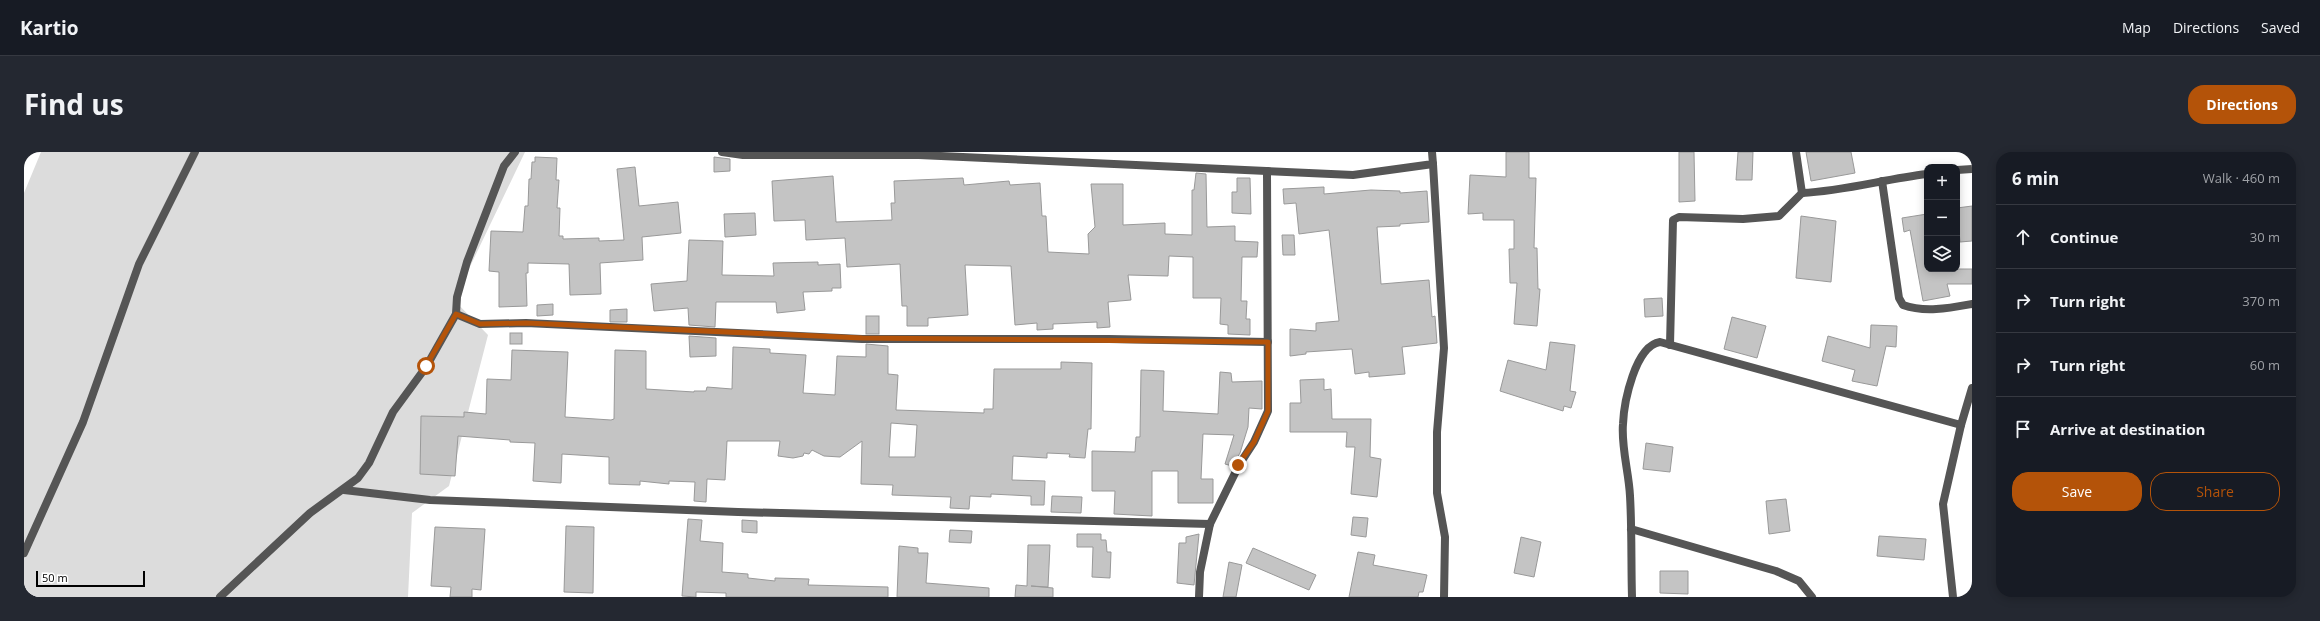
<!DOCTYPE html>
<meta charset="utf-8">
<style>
:root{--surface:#171b24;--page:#242831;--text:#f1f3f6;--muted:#9ea1a6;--line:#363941;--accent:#b45309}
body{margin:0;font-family:"Open Sans",sans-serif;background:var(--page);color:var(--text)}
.controls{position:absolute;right:12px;top:12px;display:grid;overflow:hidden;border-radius:8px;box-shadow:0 2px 10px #0003}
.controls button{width:36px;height:36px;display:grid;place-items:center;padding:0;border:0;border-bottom:1px solid var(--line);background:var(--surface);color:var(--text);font:20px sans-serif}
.scale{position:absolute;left:12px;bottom:10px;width:109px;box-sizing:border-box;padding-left:4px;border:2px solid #000;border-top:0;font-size:11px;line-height:14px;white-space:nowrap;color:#000;-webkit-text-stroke:3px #fff;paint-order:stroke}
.stop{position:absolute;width:12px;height:12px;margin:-9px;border:3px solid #b45309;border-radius:50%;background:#fff}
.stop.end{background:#b45309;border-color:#fff;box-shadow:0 1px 4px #0008}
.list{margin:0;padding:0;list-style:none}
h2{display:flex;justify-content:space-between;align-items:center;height:52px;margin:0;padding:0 16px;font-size:17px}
h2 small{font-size:13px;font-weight:400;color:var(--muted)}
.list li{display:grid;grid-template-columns:26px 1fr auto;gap:12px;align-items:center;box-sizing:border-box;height:64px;padding:0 16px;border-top:1px solid var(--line)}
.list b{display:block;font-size:15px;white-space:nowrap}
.list em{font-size:13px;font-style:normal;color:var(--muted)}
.actions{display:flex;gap:8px;padding:12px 16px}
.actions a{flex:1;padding:9px 0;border:1px solid var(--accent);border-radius:16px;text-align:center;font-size:14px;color:var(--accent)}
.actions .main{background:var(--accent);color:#fff}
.icon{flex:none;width:22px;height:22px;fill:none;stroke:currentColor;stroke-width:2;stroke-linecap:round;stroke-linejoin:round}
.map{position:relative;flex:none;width:1948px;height:445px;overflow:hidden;border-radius:16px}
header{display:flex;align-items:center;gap:24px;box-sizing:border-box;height:56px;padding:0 20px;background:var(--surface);border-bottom:1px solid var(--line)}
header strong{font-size:19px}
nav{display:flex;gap:22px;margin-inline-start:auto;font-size:14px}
.intro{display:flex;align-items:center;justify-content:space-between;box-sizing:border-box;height:96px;padding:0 24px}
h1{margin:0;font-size:28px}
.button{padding:10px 18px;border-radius:16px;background:var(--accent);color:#fff;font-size:14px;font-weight:700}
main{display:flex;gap:24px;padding:0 24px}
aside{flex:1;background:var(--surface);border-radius:16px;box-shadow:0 2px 10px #0003}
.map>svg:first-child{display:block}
.green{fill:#dcdcdc}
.building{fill:#c4c4c4;stroke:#999;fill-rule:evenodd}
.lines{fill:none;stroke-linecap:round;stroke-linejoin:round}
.minor{stroke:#555;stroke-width:8}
.route{stroke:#b45309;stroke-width:5}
</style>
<header>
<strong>Kartio</strong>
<nav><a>Map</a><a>Directions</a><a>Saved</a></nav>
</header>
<div class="intro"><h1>Find us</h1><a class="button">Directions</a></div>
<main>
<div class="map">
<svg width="1948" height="445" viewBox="0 0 1948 445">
<rect width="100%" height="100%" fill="#fff"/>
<path class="green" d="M17,0H501L430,148L464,183L425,334L388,361L384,445H0V41Z"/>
<g class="building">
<path d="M1482,0H1505V26H1512L1510,96H1513L1514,137H1516L1513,174L1490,172L1493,131H1486L1485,97H1490V68H1459V61L1444,62L1446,23L1482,25Z"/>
<path d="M1655,0H1670L1671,49L1655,50Z"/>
<path d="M1714,0H1729L1728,28H1712Z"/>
<path d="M1782,0H1827L1831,21L1787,29Z"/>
<path d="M511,5L533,6L532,28H535L533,56H536L535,84H539V87L575,86V89L600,88L593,17L611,15L615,54L654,50L657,81L618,85L619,108L576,111L577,142L546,143L545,112L504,111V121H502L503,154L475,155V120L465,119L467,79L499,80L501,54H504L505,27H507L508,10H511Z"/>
<path d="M690,5L706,7V19L690,20Z"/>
<path d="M1172,21L1182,22L1183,75L1211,74V89L1234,90L1233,105H1218L1217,149H1223L1222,167H1226V183L1204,182V173L1196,172L1197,146H1169V105L1145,104L1144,124L1104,123L1107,148L1084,150L1086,175L1073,176V170L1029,172V177L1013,178V171L991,173L987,114L941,113L944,163L904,166V174H883V154H878L876,112L823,115L821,86L782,88L781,68L750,69L748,29L809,24L812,70L868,68L867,51H871L870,29L939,26L940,33L985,29L986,33L1016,31L1018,64H1022L1024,100L1065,102L1064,82L1071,75L1067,32H1099V73L1141,71V82L1168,83V38H1170Z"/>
<path d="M1213,26H1226L1227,62L1208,61V40H1213Z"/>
<path d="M1300,35V42L1347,38L1376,39V41L1403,39L1405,70L1376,72V74L1353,75L1357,132L1405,128L1408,165L1411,164L1413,191L1378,195L1381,222L1345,225V220L1331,222L1328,197L1282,200V202L1266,204V177L1292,179V171L1315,169L1305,78L1275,82L1272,51L1260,52L1259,37Z"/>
<path d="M1948,54V89L1936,90L1933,56Z"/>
<path d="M731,61L732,83L701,85L700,62Z"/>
<path d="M1903,62V117H1948V132H1923L1926,144L1899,149L1886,78L1880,80L1878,66Z"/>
<path d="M1777,64L1812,69L1807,130L1772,126Z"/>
<path d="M1258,83H1270L1271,103H1259Z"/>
<path d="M665,88L699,89L698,123L750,124L749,111L794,110V113L816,112L817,136H808V139L779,140L781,158L753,161L752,150H692L691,175L665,173L664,156L630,159L627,132L663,129Z"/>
<path d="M1638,146L1639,164L1621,165L1620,147Z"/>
<path d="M529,152V163L513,164V153Z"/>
<path d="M603,157V170H586V158Z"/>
<rect x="842" y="164" width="13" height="18"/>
<path d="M1708,165L1742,174L1733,206L1700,197Z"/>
<path d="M1847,173L1873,174L1872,195L1862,194L1853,234L1828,229L1831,218L1798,209L1804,184L1846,196Z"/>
<rect x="486" y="181" width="12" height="11"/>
<path d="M665,184L692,186V204L666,205Z"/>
<path d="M1526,190L1551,193L1546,239L1552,240L1547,256L1540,254L1539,259L1476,239L1484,208L1522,218Z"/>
<path d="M842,192L864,194V222L874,223L872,258L960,261V257H969L970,217H1037V210L1068,211L1067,277H1064L1061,306L1045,305L1046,302L1023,301V306L989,304L988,328L1021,329L1020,353H1007V344L967,342V345L946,344L945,357L926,356L927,345L868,343L869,333L837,332L838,289L816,305L800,304L788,298L785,302L780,301L779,304L769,306L754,304L756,289H703L701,328L683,327L682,350L670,349L671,330L645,329V332L616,329V333L585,332V305L538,302L537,331L509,329L511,291L486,290V288L434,284L431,324L396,322L397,264L440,265V260L462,262L463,227L487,228L488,198L544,200L541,265L587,268L590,267L591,198L622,199V237L670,240V239H682L683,235L708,237L709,195L746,197V201L782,203L779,241L811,243L813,204L842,205ZM867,271L893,273L891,305H865Z"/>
<path d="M1117,218L1140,219L1139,259L1194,262L1196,220L1207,221L1208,230L1238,229V257L1225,256L1224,275L1216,301L1208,314L1201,312L1210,283L1179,282L1177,327H1189V351H1154V319H1128V364L1090,362L1091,339H1068V299L1111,300L1112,285H1116Z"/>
<path d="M1300,227V238L1307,237L1308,267H1347L1346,305L1357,307L1353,345L1327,342L1331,295H1322L1323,280H1266V251H1277L1276,228Z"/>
<path d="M1622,291L1649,295L1646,320L1619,317Z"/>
<path d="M1028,344L1058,345L1057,361L1027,360Z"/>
<path d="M1762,347L1766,379L1745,382L1742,349Z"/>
<path d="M1329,365L1344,366L1342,385L1327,383Z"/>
<path d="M664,367L678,368L676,389L699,391L698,420L724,422V426L751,429V426L785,427L784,433L864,435V445H702V441L672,440V445L658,444Z"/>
<path d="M718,368L733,369V381L718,380Z"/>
<path d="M542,374L570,375L569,441L540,440Z"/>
<path d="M411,375L461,377L457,438L448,437V445H426L427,435L407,434Z"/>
<path d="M926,378L948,379L947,391L925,390Z"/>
<path d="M1053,382H1077V388H1082L1083,400H1087L1086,426L1068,425L1069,395H1053Z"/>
<path d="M1175,382L1170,433L1153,431L1155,391H1162V385Z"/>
<path d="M1855,384L1902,387L1900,408L1853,404Z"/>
<path d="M1497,385L1517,390L1510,425L1490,421Z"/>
<path d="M1004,393H1026L1024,435L1007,434L1029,436V445H991L992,433L1003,434Z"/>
<path d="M875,394L894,396V401H904L902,431L965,436V445H873Z"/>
<path d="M1229,396L1292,423L1285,438L1222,411Z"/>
<path d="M1334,400L1351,403L1349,413L1403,423L1399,440H1395L1394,445H1325Z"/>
<path d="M1205,410L1218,413L1212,445H1199Z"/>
<path d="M1636,419H1664V442L1636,441Z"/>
</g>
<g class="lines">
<g class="minor">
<path d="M698,0L719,3H895L1329,23L1409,12L1408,0"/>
<path d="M1772,0L1778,41"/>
<path d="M1409,12L1420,196L1413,280V341L1421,385L1420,445"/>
<path d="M1933,18L1948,17"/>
<path d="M1858,29L1875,146L1879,153C1901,161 1926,156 1948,152"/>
<path d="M432,162L456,172L502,171L838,187H1085L1244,190"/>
<path d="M1646,193L1649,68L1655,65L1719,67L1755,64L1778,41C1820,39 1861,27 1903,22"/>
<path d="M320,338L406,348L714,360L1186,372"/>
<path d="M1607,377L1752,419L1775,429L1788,445"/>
<path d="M0,401L59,270L115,112L171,0"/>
<path d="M196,445L286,361L334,326L345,311L369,260L402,215L432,162L433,145L443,110L480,14L491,0"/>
<path d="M1175,445L1176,420L1186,372L1215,313L1230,290L1244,259L1243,19"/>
<path d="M1608,445C1607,412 1608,378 1606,344C1605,321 1597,295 1599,272C1600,250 1611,194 1636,190L1937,273"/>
<path d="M1929,445L1919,352L1937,273L1948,236"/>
</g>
</g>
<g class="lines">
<path class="route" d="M402,214L432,162L456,172L502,171L838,186L1244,190V259L1230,290L1214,313"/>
</g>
</svg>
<div class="controls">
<button>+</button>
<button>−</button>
<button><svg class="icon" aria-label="layers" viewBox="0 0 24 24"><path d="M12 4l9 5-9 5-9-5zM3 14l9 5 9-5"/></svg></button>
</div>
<div class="scale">50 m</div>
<div class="stop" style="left:402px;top:214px"></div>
<div class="stop end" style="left:1214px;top:313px"></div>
</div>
<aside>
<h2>6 min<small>Walk · 460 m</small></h2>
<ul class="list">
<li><svg class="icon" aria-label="ahead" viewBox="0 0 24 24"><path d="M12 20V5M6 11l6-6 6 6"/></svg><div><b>Continue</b></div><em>30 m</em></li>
<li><svg class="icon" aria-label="right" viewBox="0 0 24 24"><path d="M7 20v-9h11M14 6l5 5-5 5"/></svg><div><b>Turn right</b></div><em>370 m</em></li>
<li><svg class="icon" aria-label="right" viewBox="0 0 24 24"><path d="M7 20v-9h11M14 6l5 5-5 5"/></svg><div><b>Turn right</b></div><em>60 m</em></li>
<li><svg class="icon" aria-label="arrive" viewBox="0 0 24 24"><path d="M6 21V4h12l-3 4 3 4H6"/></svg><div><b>Arrive at destination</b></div></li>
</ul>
<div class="actions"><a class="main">Save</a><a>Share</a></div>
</aside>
</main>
